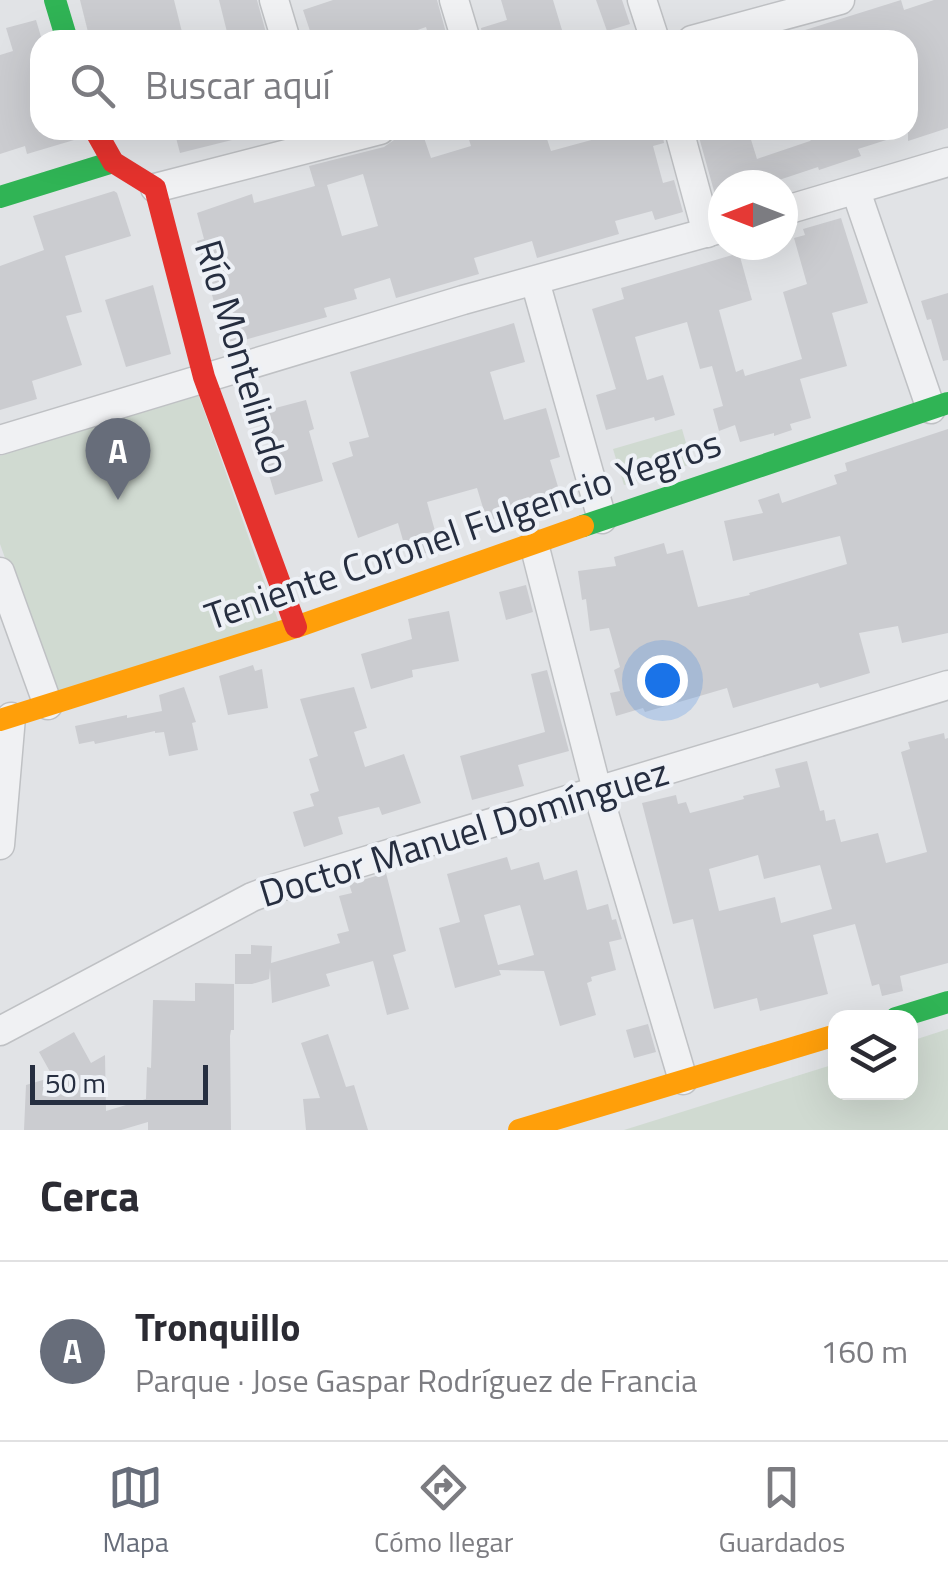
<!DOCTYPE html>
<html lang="es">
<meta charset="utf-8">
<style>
:root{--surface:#fff;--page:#f7f7f7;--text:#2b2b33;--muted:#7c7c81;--line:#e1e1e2;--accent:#676d7a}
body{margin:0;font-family:"Titillium Web",sans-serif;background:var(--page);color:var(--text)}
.controls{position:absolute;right:30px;bottom:30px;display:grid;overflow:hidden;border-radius:20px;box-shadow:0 10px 40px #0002}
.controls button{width:90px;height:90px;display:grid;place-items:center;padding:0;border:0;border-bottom:2px solid var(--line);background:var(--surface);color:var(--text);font:50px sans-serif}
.compass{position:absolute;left:708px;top:170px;width:90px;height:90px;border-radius:50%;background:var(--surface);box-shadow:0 10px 40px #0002;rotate:270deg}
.scale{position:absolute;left:30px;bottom:25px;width:178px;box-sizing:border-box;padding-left:10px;border:5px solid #262e40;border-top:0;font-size:28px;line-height:35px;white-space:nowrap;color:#262e40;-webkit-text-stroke:8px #eef1f6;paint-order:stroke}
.you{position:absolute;left:662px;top:680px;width:35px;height:35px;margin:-25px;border:8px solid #fff;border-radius:50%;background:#1a73e8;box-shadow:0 0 0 15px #1a73e833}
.badge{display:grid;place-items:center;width:65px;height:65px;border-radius:50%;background:var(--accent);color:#fff;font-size:32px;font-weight:700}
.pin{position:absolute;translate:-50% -82px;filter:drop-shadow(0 2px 5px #0008)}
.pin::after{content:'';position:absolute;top:52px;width:35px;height:30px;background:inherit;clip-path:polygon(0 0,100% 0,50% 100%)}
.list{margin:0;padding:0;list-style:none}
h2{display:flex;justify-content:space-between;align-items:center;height:130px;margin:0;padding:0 40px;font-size:42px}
h2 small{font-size:32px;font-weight:400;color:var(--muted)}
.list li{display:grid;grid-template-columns:65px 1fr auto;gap:30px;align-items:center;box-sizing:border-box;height:180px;padding:0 40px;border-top:2px solid var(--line)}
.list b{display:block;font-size:38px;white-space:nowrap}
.list p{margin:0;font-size:32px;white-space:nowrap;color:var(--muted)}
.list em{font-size:32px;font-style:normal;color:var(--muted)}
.icon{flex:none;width:55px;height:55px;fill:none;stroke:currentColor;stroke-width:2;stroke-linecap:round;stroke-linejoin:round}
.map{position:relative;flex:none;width:948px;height:1130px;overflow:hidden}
.search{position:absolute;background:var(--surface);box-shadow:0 10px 40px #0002;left:30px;right:30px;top:30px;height:110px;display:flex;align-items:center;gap:25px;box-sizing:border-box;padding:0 35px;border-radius:30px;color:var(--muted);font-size:38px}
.sheet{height:310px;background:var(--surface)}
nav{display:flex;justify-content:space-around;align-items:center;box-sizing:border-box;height:140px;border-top:2px solid var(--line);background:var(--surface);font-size:28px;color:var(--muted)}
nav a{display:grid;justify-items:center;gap:5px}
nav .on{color:var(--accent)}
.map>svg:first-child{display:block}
.green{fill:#d0dad1}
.building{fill:#cbccd0;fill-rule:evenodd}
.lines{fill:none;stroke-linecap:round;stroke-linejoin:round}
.street-casing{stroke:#bfc1c4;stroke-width:31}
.street{stroke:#f0f1f3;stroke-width:28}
.fast{stroke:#30b455;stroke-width:22}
.slow{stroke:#ff9f0a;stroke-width:22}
.jam{stroke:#e5322d;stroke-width:22}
.labels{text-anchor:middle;stroke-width:8;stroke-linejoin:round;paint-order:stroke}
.street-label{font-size:38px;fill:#262e40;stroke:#eef1f6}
</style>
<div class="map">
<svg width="948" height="1130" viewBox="0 0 948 1130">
<rect width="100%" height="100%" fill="#e1e3e6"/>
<g class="green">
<path d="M197,391L279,623L54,695L0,544V456Z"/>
<path d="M682,429L692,464L624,485L613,449Z"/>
<path d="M948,1029V1130H624L835,1064L836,1092H910L911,1041Z"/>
</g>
<g class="building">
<path d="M80,0H174L184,40H90Z"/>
<path d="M219,0H257L268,40H229Z"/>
<path d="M333,0H437L448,40H430L426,27L389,40H372L370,32L348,40H313L303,10Z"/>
<path d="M501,0H553L565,40H483L481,28L507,20Z"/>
<path d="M596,0H622L630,24L607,31Z"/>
<path d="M901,0L904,10L934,0H948V128L908,141V40H786V36Z"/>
<path d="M36,20L42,40H40V130H71L74,140L27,154L25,146L0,154V55L13,51L6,28Z"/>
<path d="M174,130H243L244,137L180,153Z"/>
<path d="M466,130H544L551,151L595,139L592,130H662L664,143L653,146L663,183L674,180L683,212L655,220L652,211L615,221L619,234L537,258L532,241L474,258L479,274L396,298L390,278L354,289L357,299L324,308L327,317L226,345L197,241L204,239L197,213L252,194L254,203L315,186L309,166L384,147L394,140L422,132L431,158L471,146ZM363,174L378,226L342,236L327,185Z"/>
<path d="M697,130H748L757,159L810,141L812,139L808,130H905V134L858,149L861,156L819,170L818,167L764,185H723V207L719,209Z"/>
<path d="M114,191L117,193L131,236L65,256L82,312L66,316L82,365L32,381L37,399L0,410V266L44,250L33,216Z"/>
<path d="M841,218L868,303L832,313L847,366L800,379L811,418L790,424L792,430L774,436V433L740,442L735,425L719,431L713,409L723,406L712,366L700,369L687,322L635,337L647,380L663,375L675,415L655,421L654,417L606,430L596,395L616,389L592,309L624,299L621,288L739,253L752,300L719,310L736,372L743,369L745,376L802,359L783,292L807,284L794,238L805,235L803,229Z"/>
<path d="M153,285L171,354L126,367L105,300Z"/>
<path d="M948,293V360L943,361L931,319L927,320L921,301Z"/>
<path d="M514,323L525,362L490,372L504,420L546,408L560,457L550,460L559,490L524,500L527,510L487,521L477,488L427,502L435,531L420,535L426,553L408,558L398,523L358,538L332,463L353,456L349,442L369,437L350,372Z"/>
<path d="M306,400L314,429L309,431L323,481L275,495L266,465L279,461L264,411Z"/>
<path d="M948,429V633L902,643L898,626L859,633L870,673L820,688L818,683L733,708L727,688L645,712L643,708L616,716L610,693L620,691L614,670L620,667L609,628L590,631L586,599L582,600L578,571L616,566L614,557L664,543L667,554L683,550L698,607L750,595L749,593L847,564L840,536L733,561L724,521L763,513L758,500L779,493L782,503L837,484L834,475L847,471L845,463Z"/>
<path d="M526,585L533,612L506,620L499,592Z"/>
<path d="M449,611L459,661L412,670L413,677L371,689L361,654L412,639L408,619Z"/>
<path d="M253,665L255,671L262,669L268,708L228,715L219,676Z"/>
<path d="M547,670L569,751L518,765L524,786L472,800L460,756L545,732L531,674Z"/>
<path d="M184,687L196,722L192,723L198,750L169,756L164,732L155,733V731L95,744L94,741L79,744L75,726L127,715V718L162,711L159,695Z"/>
<path d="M354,687L367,728L354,732L365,767L404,754L421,803L382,815L379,807L338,817L343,834L304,847L293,812L314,806L310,794L319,791L309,759L318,756L300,699Z"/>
<path d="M944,733L945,739L948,738V963L900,976L903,991L882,996L879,984L872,986L855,924L813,935L828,994L760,1011L757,998L714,1009L693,919L673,924L642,803L676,795L678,804L686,802L690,813L744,799L743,796L780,787L775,769L807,761L820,811L824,810L826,821L835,819L841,842L878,833L886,863L927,852L901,752L910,749L908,742ZM758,855L764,879L820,865L832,909L781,923L775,897L719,911L709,869Z"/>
<path d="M507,857L511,870L539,862L544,880L577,870L587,910L608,904L612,920L616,919L622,939L609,942L616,970L591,977L592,981L587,983L596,1015L560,1026L544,971L499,970L501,975L455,988L439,928L460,922L447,874ZM520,905L534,955L498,965L484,915Z"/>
<path d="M386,873L406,951L393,955L409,1009L387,1015L373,961L326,974L330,986L272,1003L270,968L269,979L252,984H235V954H251V945L272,946L271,963L340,943L337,934L349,931L339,896L352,893L349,884Z"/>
<path d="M195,983L234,984V1030H231L230,1036L231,1130H148V1122L121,1130H24L26,1085L53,1077L39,1052L74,1032L91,1063L105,1055L106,1111L146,1099L147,1067L151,1068L153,1000L195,1001Z"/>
<path d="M648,1024L656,1052L634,1058L626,1030Z"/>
<path d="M328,1034L346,1087L354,1085L368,1130H306L303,1099L320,1098L301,1043Z"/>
</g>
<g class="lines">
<defs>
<g id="street">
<path d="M274,0L286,40"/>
<path d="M454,0L466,40"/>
<path d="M642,0L655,40"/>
<path d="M692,40L840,0"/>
<path d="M679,130L707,233"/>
<path d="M155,188L380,130"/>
<path d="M856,191L931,409"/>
<path d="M783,211L948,162"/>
<path d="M535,281L602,519"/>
<path d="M0,440L463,300L723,228"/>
<path d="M534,544L597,790L683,1080"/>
<path d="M0,572L48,705"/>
<path d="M0,845L11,717"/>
<path d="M0,1031L252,897L276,888L948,685"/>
</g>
</defs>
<use href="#street" class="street-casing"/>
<use href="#street" class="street"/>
<g class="fast">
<path d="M55,0L67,40"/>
<path d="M0,197L113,162"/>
<path d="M583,526L948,403"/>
<path d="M896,1018L948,1002"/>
</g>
<g class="slow">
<path d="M0,720L296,627L583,526"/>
<path d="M519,1130L836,1035"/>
</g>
<path class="jam" d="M95,130L113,162L155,188L204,377L296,627"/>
</g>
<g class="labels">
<g class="street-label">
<text transform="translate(242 357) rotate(73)" y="13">Río Montelindo</text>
<text transform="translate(463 530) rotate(-19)" y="13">Teniente Coronel Fulgencio Yegros</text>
<text transform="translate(464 833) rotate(-17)" y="13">Doctor Manuel Domínguez</text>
</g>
</g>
</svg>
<div class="controls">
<button><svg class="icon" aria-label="layers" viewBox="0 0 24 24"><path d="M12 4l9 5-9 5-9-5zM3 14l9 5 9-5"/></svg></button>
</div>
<svg class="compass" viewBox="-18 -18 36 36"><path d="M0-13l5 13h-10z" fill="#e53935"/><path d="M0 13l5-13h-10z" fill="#7c7c81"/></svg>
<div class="scale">50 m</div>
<div class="you"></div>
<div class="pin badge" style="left:118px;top:500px">A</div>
<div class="search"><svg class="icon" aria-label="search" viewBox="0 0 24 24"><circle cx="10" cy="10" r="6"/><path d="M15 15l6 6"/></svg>Buscar aquí</div>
</div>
<section class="sheet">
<h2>Cerca<small></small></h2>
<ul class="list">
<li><span class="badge">A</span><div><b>Tronquillo</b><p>Parque · Jose Gaspar Rodríguez de Francia</p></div><em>160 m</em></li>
</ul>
</section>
<nav>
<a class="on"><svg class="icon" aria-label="map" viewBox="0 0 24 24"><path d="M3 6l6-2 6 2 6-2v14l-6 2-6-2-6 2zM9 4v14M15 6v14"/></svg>Mapa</a>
<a><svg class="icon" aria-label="directions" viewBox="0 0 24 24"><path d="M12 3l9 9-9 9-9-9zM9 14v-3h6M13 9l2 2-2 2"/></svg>Cómo llegar</a>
<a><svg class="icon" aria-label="saved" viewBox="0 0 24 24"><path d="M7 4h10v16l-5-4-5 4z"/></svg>Guardados</a>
</nav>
